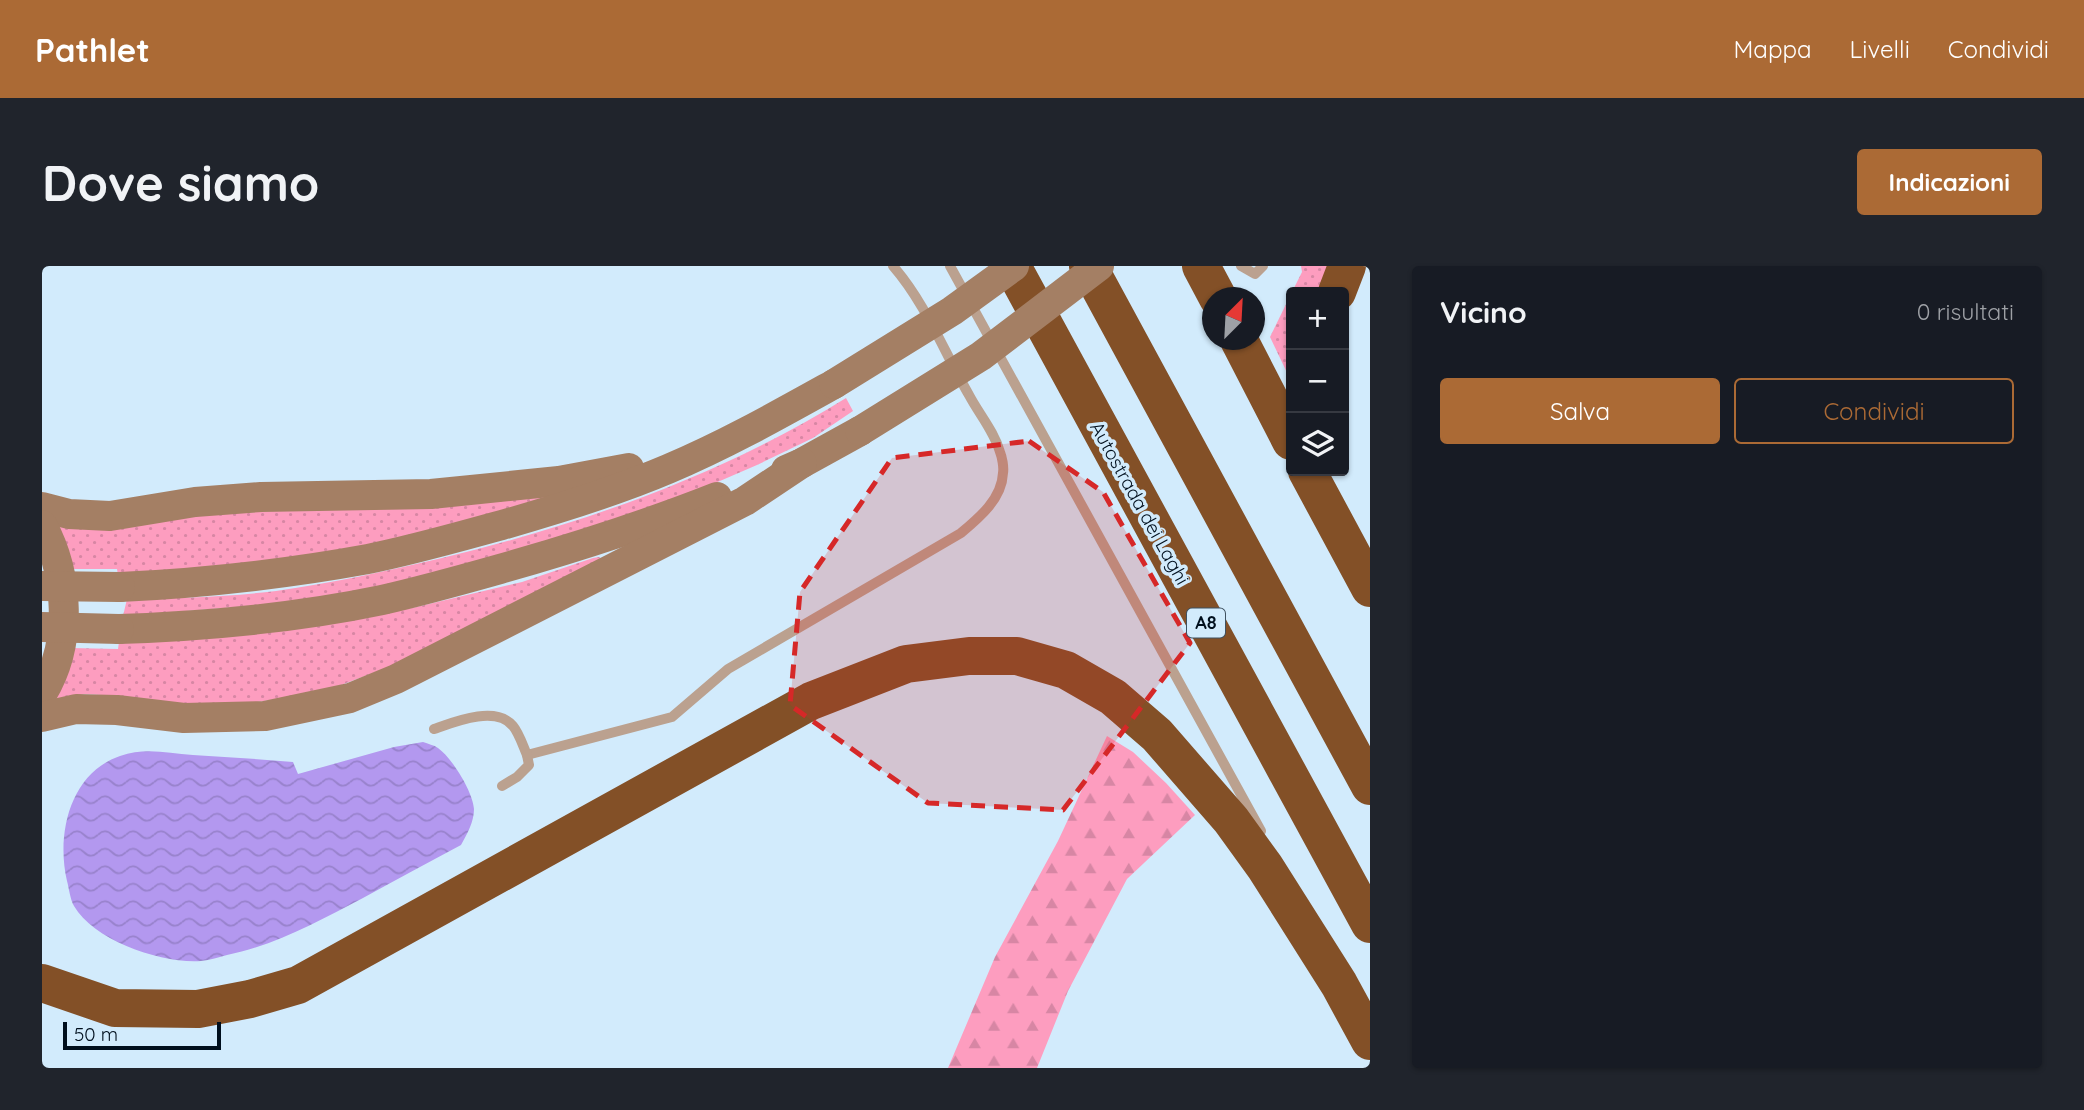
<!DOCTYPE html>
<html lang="it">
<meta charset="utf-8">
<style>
:root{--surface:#171b24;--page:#20242c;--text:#f1f3f6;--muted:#9ea1a6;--line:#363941;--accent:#ab6a35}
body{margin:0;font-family:Quicksand,sans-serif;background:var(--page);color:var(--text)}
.controls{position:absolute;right:21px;top:21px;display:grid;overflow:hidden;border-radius:7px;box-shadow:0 2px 5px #0004}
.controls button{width:63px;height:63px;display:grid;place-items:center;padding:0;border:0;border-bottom:2px solid var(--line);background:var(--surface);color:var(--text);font:35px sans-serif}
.compass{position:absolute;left:1160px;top:21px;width:63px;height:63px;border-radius:50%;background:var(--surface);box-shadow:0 2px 5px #0004;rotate:24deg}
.scale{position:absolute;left:21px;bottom:18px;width:158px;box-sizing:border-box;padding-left:7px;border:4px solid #000f1d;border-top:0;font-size:19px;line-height:24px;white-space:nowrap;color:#000f1d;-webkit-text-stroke:5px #d2ebfc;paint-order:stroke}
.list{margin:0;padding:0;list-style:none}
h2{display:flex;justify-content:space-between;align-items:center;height:91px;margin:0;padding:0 28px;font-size:30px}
h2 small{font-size:23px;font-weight:400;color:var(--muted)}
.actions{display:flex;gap:14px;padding:21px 28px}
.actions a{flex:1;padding:16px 0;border:2px solid var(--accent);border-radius:7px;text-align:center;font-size:24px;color:var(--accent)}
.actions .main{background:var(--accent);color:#fff}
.icon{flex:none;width:38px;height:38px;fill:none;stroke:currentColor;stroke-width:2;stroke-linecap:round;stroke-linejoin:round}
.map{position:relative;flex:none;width:1328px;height:802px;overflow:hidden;border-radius:7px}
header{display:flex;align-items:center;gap:42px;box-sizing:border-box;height:98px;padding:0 35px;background:var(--accent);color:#fff}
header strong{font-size:33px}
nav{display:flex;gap:38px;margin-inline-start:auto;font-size:24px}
.intro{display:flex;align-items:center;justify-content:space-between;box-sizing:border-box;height:168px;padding:0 42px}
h1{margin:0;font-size:49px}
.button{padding:18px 32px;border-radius:7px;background:var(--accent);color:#fff;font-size:24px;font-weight:700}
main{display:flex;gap:42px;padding:0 42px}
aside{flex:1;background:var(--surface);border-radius:7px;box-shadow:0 2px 5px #0004}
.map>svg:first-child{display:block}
.grass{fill:url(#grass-dots)}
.forest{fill:url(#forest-firs)}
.water{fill:url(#water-waves)}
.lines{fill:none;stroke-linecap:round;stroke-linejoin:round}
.service{stroke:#bba18f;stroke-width:10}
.secondary{stroke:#a47f64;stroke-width:30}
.motorway{stroke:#835027;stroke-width:38}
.secondary-bridge{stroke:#a47f64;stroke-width:30}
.marked{fill:#d62828;fill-opacity:0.2;stroke:#d62828;stroke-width:5;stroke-dasharray:14 9;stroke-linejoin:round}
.labels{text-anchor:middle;stroke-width:7;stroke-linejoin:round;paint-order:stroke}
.shield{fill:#d2ebfc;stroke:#3f5160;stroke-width:2}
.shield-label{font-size:18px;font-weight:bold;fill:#000f1d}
.street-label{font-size:19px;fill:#000f1d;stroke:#d2ebfc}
</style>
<header>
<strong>Pathlet</strong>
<nav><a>Mappa</a><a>Livelli</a><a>Condividi</a></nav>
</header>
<div class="intro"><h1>Dove siamo</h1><a class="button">Indicazioni</a></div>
<main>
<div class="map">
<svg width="1328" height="802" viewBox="0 0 1328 802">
<defs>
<pattern id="grass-dots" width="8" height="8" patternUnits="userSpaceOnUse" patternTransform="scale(1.75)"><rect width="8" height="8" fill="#fd9dbf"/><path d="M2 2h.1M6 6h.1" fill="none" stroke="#d786a4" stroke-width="1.8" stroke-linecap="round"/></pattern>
<pattern id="forest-firs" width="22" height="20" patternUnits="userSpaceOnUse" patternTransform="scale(1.75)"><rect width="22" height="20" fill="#fd9dbf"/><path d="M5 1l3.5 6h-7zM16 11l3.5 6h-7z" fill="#d786a4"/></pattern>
<pattern id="water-waves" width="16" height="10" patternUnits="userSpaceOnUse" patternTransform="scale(1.75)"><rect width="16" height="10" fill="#b398ef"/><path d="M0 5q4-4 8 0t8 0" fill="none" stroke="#9882cc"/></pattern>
</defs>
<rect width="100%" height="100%" fill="#d2ebfc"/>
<g class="grass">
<path d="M1259,0H1295L1286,26H1250L1260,6Z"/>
<path d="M1249,28V115L1228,71Z"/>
<path d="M804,132L811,145L771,172L715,199L627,237L559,262L314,327L222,339L81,350L85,333C135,332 184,331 234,325C290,317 345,305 400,292C541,258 680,209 804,132Z"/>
<path d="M521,229L279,293L76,309L75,303H30L27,285L16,261L19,253L122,251Z"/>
<path d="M557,291L561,294L355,398L291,422L254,430L209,437L122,438L60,429L42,428L16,434L12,432L29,382L76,383L77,376L370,342L480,316L551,292Z"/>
</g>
<path class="forest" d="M1065,470L1091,486L1124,517L1153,549L1085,613L1026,725L995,802H906L953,691L1016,575Z"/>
<path class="water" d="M381,476C386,478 392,479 396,482C410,492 431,526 432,543C432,556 425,568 419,579C386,597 353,614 321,632C277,655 234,679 185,689C177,691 168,694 159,695C121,698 52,675 32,640C28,633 27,622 25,615C14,568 28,507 78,490C103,481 125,487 151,489C184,491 218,493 251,496L256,508L352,481Z"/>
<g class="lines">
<g class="service">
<path d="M908,0L1219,565"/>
<path d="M1199,0L1213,8L1221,0"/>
<path d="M392,463C412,456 454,439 471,460C477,467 481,480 485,489L630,451L686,403L919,267C937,252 960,233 961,207C962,201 960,191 958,186C952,165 937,148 927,129C902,86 884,38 851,0"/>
<path d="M460,520L475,511L487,499L485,489"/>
</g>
<g class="secondary">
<path d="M744,204L760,197L818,165"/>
<path d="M0,241L27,248L68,250L153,236L219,231L389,228L517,215L587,202"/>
<path d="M0,259C27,309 31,377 0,428"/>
<path d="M78,321C162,317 244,308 326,293C371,284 416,271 460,259C516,243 572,226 626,203C683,179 738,148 792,118"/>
<path d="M77,363C165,360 254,352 340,334C380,325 419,314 458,303C532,282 604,259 675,231"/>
<path d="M0,451L34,443L75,444L142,452L223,450L308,432L354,413L703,235L760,197"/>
</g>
<g class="motorway">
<path d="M970,0L1328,658"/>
<path d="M1046,0L1328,520"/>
<path d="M1159,0L1176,32"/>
<path d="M1295,26L1305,0"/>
<path d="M1197,74L1249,175"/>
<path d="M1265,205L1328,322"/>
<path d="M0,717L73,742L156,743L208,733L256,719L769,435L864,398L927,390H975L1024,404L1071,431L1115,469L1189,554L1223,601L1297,718L1328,775"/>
</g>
<g class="secondary-bridge">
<path d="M792,118L910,45L972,0"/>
<path d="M818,165L939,90L1057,0"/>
<path d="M0,320L78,321"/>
<path d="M0,361L77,363"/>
</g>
</g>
<path class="marked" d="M987,175L1061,226L1148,377L1021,544L886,537L748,439L758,326L850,192Z"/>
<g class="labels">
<rect class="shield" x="1145" y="342.5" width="38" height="29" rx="5"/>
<g class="shield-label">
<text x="1164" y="363">A8</text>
</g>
<g class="street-label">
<text transform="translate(1098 237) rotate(61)" y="7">Autostrada dei Laghi</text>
</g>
</g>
</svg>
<div class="controls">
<button>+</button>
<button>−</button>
<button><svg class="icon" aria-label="layers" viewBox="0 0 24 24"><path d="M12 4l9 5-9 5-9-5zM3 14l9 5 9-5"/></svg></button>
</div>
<svg class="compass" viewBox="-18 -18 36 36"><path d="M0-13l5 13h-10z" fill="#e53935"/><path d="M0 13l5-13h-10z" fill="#9ea1a6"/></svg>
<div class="scale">50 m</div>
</div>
<aside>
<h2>Vicino<small>0 risultati</small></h2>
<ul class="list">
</ul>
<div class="actions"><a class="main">Salva</a><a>Condividi</a></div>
</aside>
</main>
